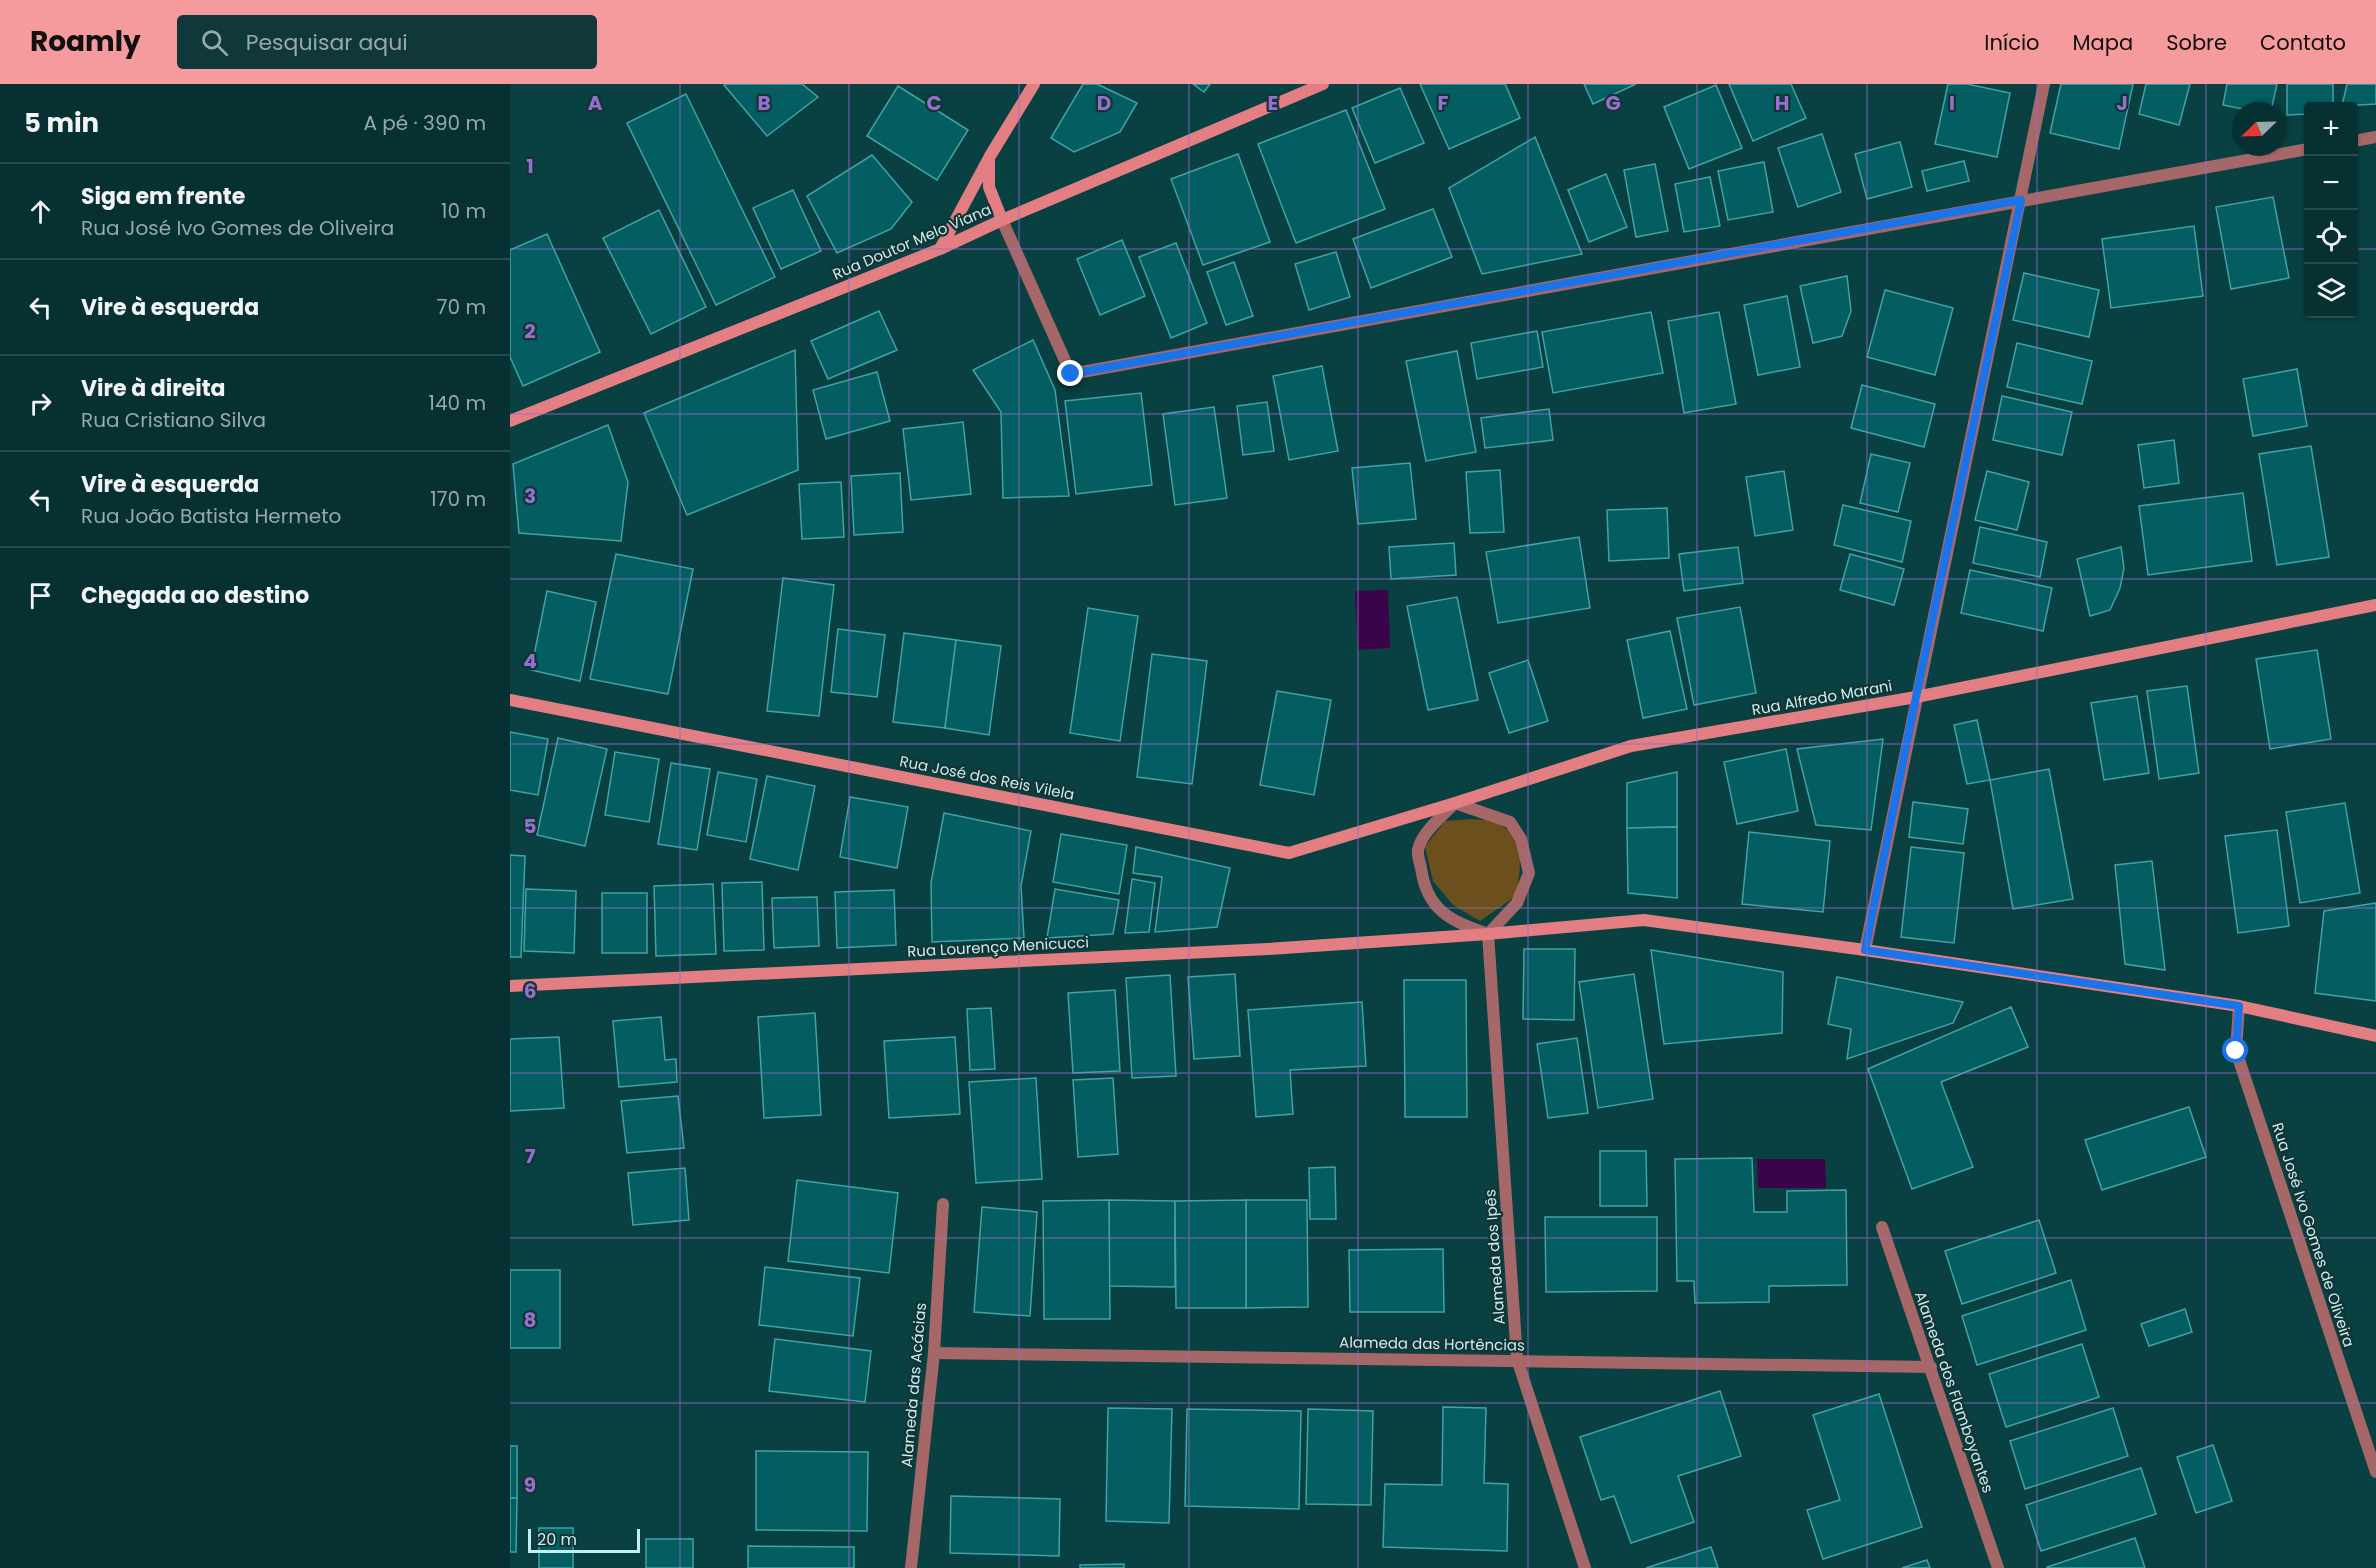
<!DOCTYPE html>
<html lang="pt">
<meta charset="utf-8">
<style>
:root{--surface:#073032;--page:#10383a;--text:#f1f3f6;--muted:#98a9ac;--line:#284b4d;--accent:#f59b9d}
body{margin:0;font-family:Poppins,sans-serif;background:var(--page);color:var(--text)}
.controls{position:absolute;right:18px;top:18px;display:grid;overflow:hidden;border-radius:6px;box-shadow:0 2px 4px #0004}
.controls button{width:54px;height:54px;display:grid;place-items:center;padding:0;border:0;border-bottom:2px solid var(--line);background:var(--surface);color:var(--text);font:30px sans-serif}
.compass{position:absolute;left:1722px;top:18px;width:54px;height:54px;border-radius:50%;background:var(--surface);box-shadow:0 2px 4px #0004;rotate:247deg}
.scale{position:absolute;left:18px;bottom:15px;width:112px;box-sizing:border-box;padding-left:6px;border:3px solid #c4eff0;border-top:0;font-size:16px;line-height:21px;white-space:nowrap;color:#c4eff0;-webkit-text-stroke:4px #153334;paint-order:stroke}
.stop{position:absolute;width:18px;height:18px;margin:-14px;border:4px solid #1a73e8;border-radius:50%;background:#fff}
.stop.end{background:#1a73e8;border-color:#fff;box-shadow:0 2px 6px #0008}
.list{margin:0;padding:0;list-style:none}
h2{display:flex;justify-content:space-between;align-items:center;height:78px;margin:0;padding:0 24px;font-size:26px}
h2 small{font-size:20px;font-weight:400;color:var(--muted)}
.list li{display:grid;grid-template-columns:39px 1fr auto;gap:18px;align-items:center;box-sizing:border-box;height:96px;padding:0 24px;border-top:2px solid var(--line)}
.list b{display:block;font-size:22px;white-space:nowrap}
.list p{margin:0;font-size:20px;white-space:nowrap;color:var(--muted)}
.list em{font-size:20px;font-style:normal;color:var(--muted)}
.icon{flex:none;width:33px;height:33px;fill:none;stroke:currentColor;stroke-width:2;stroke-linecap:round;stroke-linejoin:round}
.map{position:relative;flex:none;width:1866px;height:1484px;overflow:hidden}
header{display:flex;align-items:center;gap:36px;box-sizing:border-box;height:84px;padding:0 30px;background:var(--accent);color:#111}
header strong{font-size:28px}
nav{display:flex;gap:33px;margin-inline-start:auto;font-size:21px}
.search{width:420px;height:54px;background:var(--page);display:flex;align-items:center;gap:15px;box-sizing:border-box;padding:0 21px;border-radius:6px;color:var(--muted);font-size:22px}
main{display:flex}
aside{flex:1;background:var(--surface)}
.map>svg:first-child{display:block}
.green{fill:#6b4f1d}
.water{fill:#3b0349}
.building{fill:#045d60;stroke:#42a2a5;stroke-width:1.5}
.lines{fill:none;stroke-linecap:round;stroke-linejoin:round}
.street{stroke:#a66768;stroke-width:12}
.secondary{stroke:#e37f83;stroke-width:12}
.route{stroke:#1a73e8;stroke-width:8}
.grid{fill:none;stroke:#9570d0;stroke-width:1.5;stroke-opacity:0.55}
.labels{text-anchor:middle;stroke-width:4.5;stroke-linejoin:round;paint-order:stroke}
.street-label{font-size:15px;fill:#c4eff0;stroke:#153334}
.grid-label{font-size:20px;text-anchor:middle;font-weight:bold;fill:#9570d0;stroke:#153334;stroke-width:4.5;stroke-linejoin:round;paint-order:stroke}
</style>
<header>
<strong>Roamly</strong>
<div class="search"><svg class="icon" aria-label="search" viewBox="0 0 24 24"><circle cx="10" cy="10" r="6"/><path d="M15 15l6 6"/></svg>Pesquisar aqui</div>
<nav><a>Início</a><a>Mapa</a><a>Sobre</a><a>Contato</a></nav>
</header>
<main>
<aside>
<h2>5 min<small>A pé · 390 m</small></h2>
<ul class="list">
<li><svg class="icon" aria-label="ahead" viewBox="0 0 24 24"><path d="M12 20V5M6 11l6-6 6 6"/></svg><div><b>Siga em frente</b><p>Rua José Ivo Gomes de Oliveira</p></div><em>10 m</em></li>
<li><svg class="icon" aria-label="left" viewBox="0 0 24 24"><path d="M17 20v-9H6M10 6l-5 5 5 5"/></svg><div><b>Vire à esquerda</b></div><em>70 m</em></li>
<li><svg class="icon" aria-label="right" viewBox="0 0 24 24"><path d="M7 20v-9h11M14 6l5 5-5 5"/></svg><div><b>Vire à direita</b><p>Rua Cristiano Silva</p></div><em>140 m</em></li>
<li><svg class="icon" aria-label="left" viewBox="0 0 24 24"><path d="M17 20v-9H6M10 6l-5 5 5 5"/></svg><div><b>Vire à esquerda</b><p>Rua João Batista Hermeto</p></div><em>170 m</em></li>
<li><svg class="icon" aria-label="arrive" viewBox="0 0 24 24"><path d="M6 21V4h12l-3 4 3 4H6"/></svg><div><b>Chegada ao destino</b></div></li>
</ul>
</aside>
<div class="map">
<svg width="1866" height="1484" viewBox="0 0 1866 1484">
<rect width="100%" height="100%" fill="#094042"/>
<path class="green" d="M961,735C968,736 978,735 984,738C1017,750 1011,784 1006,812L970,837L943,821L923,797L915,763L935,737Z"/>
<g class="water">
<path d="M878,506L880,564L848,566L845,507Z"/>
<path d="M1247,1075H1315L1316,1104H1248Z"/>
</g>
<g class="building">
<path d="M215,0H292L308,13L257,52L214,1Z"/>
<path d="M573,0H587L627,19L610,48L564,68L541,54Z"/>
<path d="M683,0H700L694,8Z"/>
<path d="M910,0H995L1010,34L939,65Z"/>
<path d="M1074,0H1126L1083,20Z"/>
<path d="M1219,0H1281L1296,34L1243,57Z"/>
<path d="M1438,0H1457L1500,9L1487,73L1425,60Z"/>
<path d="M1551,0H1623L1609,65L1540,49Z"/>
<path d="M1636,0H1680L1669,41L1629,30Z"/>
<path d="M1717,0H1767L1761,27H1742L1713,21Z"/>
<path d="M1777,0H1823V22H1798V30L1777,31Z"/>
<path d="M1837,0H1866V20L1832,22Z"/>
<path d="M1206,1L1232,64L1179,85L1154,23Z"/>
<path d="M388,2L458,46L427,96L357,52Z"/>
<path d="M890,4L914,59L865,79L842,24Z"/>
<path d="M176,10L265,193L206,221L117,39Z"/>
<path d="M836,26L875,125L786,159L748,60Z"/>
<path d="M1312,50L1331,108L1288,123L1268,64Z"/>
<path d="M1025,53L1072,170L972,190L939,104Z"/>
<path d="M1390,58L1402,103L1357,115L1345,70Z"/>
<path d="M728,70L760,158L693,181L661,95Z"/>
<path d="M362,71L402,118L381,145L327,169L297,112Z"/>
<path d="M1454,77L1459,97L1417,107L1412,87Z"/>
<path d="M1254,78L1263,128L1218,136L1208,87Z"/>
<path d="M1145,80L1158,147L1126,153L1114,86Z"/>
<path d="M1096,90L1117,143L1079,158L1058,106Z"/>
<path d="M1200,93L1210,142L1174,148L1165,100Z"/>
<path d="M283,106L311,167L271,185L243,124Z"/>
<path d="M1763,113L1779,194L1721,205L1706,123Z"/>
<path d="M923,125L942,173L861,204L843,155Z"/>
<path d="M149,126L196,223L141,250L93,154Z"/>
<path d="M1684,142L1693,212L1601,224L1592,155Z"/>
<path d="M37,150L90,268L13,302L0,273V166Z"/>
<path d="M612,156L635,212L590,231L567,175Z"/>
<path d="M666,159L697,239L661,254L629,173Z"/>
<path d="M826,168L840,213L799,226L785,180Z"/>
<path d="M724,178L743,232L716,241L697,188Z"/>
<path d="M1514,189L1589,206L1579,253L1503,236Z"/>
<path d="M1337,192L1341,227L1332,252L1303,259L1290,202Z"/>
<path d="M1375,206L1443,224L1425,291L1357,273Z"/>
<path d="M1277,212L1290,283L1248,291L1234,221Z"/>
<path d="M369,227L387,266L318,295L301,257Z"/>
<path d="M1141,228L1153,289L1043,309L1032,248Z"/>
<path d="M1209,228L1226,320L1174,329L1158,237Z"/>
<path d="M1027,247L1033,283L967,295L961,259Z"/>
<path d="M523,256L545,306L559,412L493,414L491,328L463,286Z"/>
<path d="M1507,259L1582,277L1572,320L1497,303Z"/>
<path d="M285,266L288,386L177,431L134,329Z"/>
<path d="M947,267L966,368L916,377L896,277Z"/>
<path d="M812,282L828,367L779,376L763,292Z"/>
<path d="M1787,285L1797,342L1743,352L1733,295Z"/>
<path d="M367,288L380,337L316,355L303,306Z"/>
<path d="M1352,301L1425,320L1414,363L1341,344Z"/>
<path d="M631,309L642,401L566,410L555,317Z"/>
<path d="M1492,312L1562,328L1552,371L1483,356Z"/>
<path d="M757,318L764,367L733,371L727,322Z"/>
<path d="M704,323L717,414L665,421L653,330Z"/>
<path d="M1039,325L1043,356L975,364L971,334Z"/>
<path d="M453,338L461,410L401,416L393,345Z"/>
<path d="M98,341L118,398L111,457L9,449L3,380Z"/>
<path d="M1664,356L1669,399L1634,404L1628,361Z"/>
<path d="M1801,362L1819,473L1767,481L1749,370Z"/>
<path d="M1361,370L1400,379L1388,428L1350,419Z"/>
<path d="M900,379L906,435L848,440L842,384Z"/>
<path d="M990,386L994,448L960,449L956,388Z"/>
<path d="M1274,387L1283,446L1245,452L1236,393Z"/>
<path d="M1477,387L1519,398L1507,446L1465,436Z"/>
<path d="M390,389L393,448L344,451L341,392Z"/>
<path d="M331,398L334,453L292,455L289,400Z"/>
<path d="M1733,409L1742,477L1638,491L1629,422Z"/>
<path d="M1333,421L1401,437L1392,478L1324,461Z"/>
<path d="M1157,424L1159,474L1099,477L1097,426Z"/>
<path d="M1470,443L1537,458L1530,493L1463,479Z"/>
<path d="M1069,453L1080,524L988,539L976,468Z"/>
<path d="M944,459L946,491L881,495L879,463Z"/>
<path d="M1228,463L1233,499L1174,507L1169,470Z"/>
<path d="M1611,463L1614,484L1610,504L1600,526L1580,532L1567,475Z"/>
<path d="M106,470L183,485L158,610L80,595Z"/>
<path d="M1340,470L1394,485L1384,521L1330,506Z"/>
<path d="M1460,486L1542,504L1533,547L1451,529Z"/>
<path d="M273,494L324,501L309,632L257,627Z"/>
<path d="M37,507L86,518L70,597L21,586Z"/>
<path d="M947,513L968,616L918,626L897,522Z"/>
<path d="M1230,523L1246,609L1184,621L1167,534Z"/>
<path d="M578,524L628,532L610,657L560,649Z"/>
<path d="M328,545L375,551L367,613L321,608Z"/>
<path d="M1160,547L1177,625L1133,634L1117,556Z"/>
<path d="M394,549L446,556L435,644L383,638Z"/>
<path d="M446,556L491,562L479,651L435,644Z"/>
<path d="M1807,566L1821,655L1760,665L1746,575Z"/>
<path d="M642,570L697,577L682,700L627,693Z"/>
<path d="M1018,576L1038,637L999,649L979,589Z"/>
<path d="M1677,602L1689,689L1649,695L1637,607Z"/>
<path d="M767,607L821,616L804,711L750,701Z"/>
<path d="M1627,612L1639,689L1594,696L1581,619Z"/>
<path d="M1467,636L1480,696L1457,700L1444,641Z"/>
<path d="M0,648L38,655L28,711L0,706Z"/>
<path d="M48,654L97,665L75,762L27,751Z"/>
<path d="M1373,655L1361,746L1306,741L1287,665Z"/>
<path d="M1276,665L1288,727L1227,740L1214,678Z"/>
<path d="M105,668L149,675L139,738L95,731Z"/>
<path d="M161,679L200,685L187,766L148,760Z"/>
<path d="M1539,685L1563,815L1503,825L1480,696Z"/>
<path d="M208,688L247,695L236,758L197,751Z"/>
<path d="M1167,688V743L1117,744V699Z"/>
<path d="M257,692L305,702L288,786L240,775Z"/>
<path d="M340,713L398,723L387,784L330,773Z"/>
<path d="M1403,718L1458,725L1453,760L1399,753Z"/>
<path d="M1835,719L1850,809L1790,819L1776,728Z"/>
<path d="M434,729L521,747L511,802L514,854L422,858L421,799Z"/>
<path d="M1167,743V814L1118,809L1117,744Z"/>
<path d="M1767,746L1779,842L1728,849L1715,752Z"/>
<path d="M1239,748L1320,757L1313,828L1232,820Z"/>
<path d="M551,750L617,761L609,810L543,798Z"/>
<path d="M626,763L720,784L707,843L645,848L652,793L623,789Z"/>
<path d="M1401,763L1454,769L1444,859L1391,853Z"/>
<path d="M0,771L15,772L11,873H0Z"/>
<path d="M1642,777L1655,886L1615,880L1605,781Z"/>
<path d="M622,795L645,799L639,848L615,849Z"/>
<path d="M252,798L254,866L214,867L212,799Z"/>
<path d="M203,800L206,870L146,872L144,802Z"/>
<path d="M16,805L66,807L64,869L14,867Z"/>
<path d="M545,805L609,816L603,850L537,854Z"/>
<path d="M384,806L386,861L327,864L325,808Z"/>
<rect x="92" y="809" width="45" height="60"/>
<path d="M307,813L309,862L264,864L262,814Z"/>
<path d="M1866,819V917L1805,909L1814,827Z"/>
<path d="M1014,865H1065L1064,936L1013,935Z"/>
<path d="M1141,866L1273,888L1272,949L1154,960Z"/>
<path d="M725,890L730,972L684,975L678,893Z"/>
<path d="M1124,890L1143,1015L1088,1024L1069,898Z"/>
<path d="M660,891L666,992L622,994L616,894Z"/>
<path d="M1327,893L1453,918L1443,939L1337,975L1341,945L1318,940Z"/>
<path d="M894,896H956L957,1033H895Z"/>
<path d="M605,906L610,987L563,989L558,909Z"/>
<path d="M852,918L856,982L780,986L783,1030L746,1033L738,926Z"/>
<path d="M1501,923L1518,963L1431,998L1463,1083L1402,1105L1358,985Z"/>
<path d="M481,924L485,985L460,986L457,925Z"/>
<path d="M305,929L311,1031L254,1034L248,933Z"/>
<path d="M151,933L155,976L166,975L167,998L109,1003L103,937Z"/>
<path d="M49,953L54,1024L0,1027V955Z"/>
<path d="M445,953L450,1030L379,1034L374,957Z"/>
<path d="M1067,954L1078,1029L1038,1034L1027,960Z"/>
<path d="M526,994L532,1095L466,1099L459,998Z"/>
<path d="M603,994L608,1070L568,1073L563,996Z"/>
<path d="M168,1012L174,1064L117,1069L111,1017Z"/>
<path d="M1679,1023L1696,1073L1592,1106L1575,1056Z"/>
<path d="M1090,1067H1136L1137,1122H1090Z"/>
<path d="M1242,1074L1244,1128H1277V1107L1336,1106L1337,1201L1259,1202V1218L1185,1219L1184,1197H1167L1165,1075Z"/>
<path d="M825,1083L826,1135H800L799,1084Z"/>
<path d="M175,1084L179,1136L123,1141L118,1089Z"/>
<path d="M287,1096L388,1109L379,1189L278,1177Z"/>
<path d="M599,1116L665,1117V1203L599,1202Z"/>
<path d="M599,1116L600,1235H534L533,1117Z"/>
<path d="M736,1116H797L798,1223L736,1224Z"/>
<path d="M736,1116V1224H666L665,1117Z"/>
<path d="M472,1123L527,1128L520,1232L464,1228Z"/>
<path d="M1035,1133H1147V1207L1036,1208Z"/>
<path d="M1529,1136L1546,1189L1452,1220L1435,1167Z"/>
<path d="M933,1165L934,1228H840L839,1166Z"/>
<path d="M255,1183L350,1194L343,1252L249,1241Z"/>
<rect x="0" y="1186" width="50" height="78"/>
<path d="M1561,1196L1576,1246L1467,1281L1452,1232Z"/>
<path d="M1675,1225L1682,1248L1639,1262L1631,1240Z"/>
<path d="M265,1255L361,1267L355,1318L259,1307Z"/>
<path d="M1572,1260L1589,1313L1496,1343L1479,1290Z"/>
<path d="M1210,1307L1231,1372L1168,1392L1184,1438L1121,1459L1104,1412L1091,1416L1070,1353Z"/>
<path d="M1369,1310L1412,1443L1313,1475L1297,1426L1330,1416L1303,1331Z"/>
<path d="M933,1323L976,1324L974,1399L998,1400L997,1467L873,1463L875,1400L932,1401Z"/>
<path d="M598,1324L662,1325L659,1439L596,1437Z"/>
<path d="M1603,1324L1618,1372L1515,1405L1500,1357Z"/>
<path d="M677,1325L791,1327L789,1425L675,1422Z"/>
<path d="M798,1325L863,1327L861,1421L796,1420Z"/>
<path d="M1703,1361L1722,1417L1686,1429L1667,1373Z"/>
<rect x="0" y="1362" width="7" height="52"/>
<path d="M246,1367L358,1368L357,1447L246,1446Z"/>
<path d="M1631,1384L1646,1430L1531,1467L1516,1421Z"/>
<path d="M441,1412L550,1415L549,1472L440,1469Z"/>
<path d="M0,1414H7L6,1468H0Z"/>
<rect x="29" y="1444" width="34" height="40"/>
<path d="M1625,1454L1635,1484H1537V1483Z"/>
<rect x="136" y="1455" width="47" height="29"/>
<path d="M238,1462L344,1463V1484H238Z"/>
<path d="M1201,1463L1208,1484H1136Z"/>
<path d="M1417,1476L1420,1484H1392Z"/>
<path d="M614,1480V1484H570V1481Z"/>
</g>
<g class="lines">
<g class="street">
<path d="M1844,57L1866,53"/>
<path d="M492,136L561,290L1798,65"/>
<path d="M945,719L1000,738L1011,755L1019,789L1007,819L978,850C941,837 917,827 911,784C910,779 907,771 908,766C911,749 934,730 945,719Z"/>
<path d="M978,850L1007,1275L1075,1484"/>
<path d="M1355,866L1534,0"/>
<path d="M1729,922L1726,967L1866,1388"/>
<path d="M1372,1143L1488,1484"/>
<path d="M424,1269L1421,1283"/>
<path d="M401,1484L424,1269L433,1120"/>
</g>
<g class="secondary">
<path d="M479,77V103L492,136"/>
<path d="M430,165L480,72L524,0"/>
<path d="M0,337L430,165L492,136L813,0"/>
<path d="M0,616L779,769L945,719L1121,662L1406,613L1866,521"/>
<path d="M0,902L758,865L978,850L1134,836L1355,866L1729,922L1866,952"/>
</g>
</g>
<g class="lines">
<path class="route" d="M561,290L1511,116L1406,613L1355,866L1729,922L1726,967"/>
</g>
<path class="grid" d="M170,0V1484M339,0V1484M509,0V1484M679,0V1484M848,0V1484M1018,0V1484M1187,0V1484M1357,0V1484M1527,0V1484M1696,0V1484M0,165H1798M1844,165H1866M0,330H1866M0,495H1866M0,660H1866M0,824H1866M0,989H1866M0,1154H1866M0,1319H1866"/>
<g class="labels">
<g class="street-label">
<text transform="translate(402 158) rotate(-23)" y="5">Rua Doutor Melo Viana</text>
<text transform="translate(1312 614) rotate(-10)" y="5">Rua Alfredo Marani</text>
<text transform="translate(477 694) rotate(11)" y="5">Rua José dos Reis Vilela</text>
<text transform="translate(488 863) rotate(-3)" y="5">Rua Lourenço Menicucci</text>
<text transform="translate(1803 1151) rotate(72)" y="5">Rua José Ivo Gomes de Oliveira</text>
<text transform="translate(985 1173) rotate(-94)" y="5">Alameda dos Ipês</text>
<text transform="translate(922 1260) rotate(1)" y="5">Alameda das Hortências</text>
<text transform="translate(404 1301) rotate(-85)" y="5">Alameda das Acácias</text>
<text transform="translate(1444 1308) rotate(71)" y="5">Alameda dos Flamboyantes</text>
</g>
</g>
<g class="grid-label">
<text x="85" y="26">A</text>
<text x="254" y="26">B</text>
<text x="424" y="26">C</text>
<text x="594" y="26">D</text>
<text x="763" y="26">E</text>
<text x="933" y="26">F</text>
<text x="1103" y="26">G</text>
<text x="1272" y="26">H</text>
<text x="1442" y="26">I</text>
<text x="1612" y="26">J</text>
<text x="20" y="89">1</text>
<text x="20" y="254">2</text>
<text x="20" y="419">3</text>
<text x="20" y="584">4</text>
<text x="20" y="749">5</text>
<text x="20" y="914">6</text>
<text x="20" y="1079">7</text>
<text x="20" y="1243">8</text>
<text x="20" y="1408">9</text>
</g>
</svg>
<div class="controls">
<button>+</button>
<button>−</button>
<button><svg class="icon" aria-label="locate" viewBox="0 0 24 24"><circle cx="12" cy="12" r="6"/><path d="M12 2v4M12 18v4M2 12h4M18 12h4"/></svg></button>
<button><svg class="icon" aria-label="layers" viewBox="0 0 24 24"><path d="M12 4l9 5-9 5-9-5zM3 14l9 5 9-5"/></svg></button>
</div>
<svg class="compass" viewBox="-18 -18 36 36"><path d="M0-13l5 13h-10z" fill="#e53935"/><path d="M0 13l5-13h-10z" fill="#98a9ac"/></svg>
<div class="scale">20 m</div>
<div class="stop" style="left:1726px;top:967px"></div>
<div class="stop end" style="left:561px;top:290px"></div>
</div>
</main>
